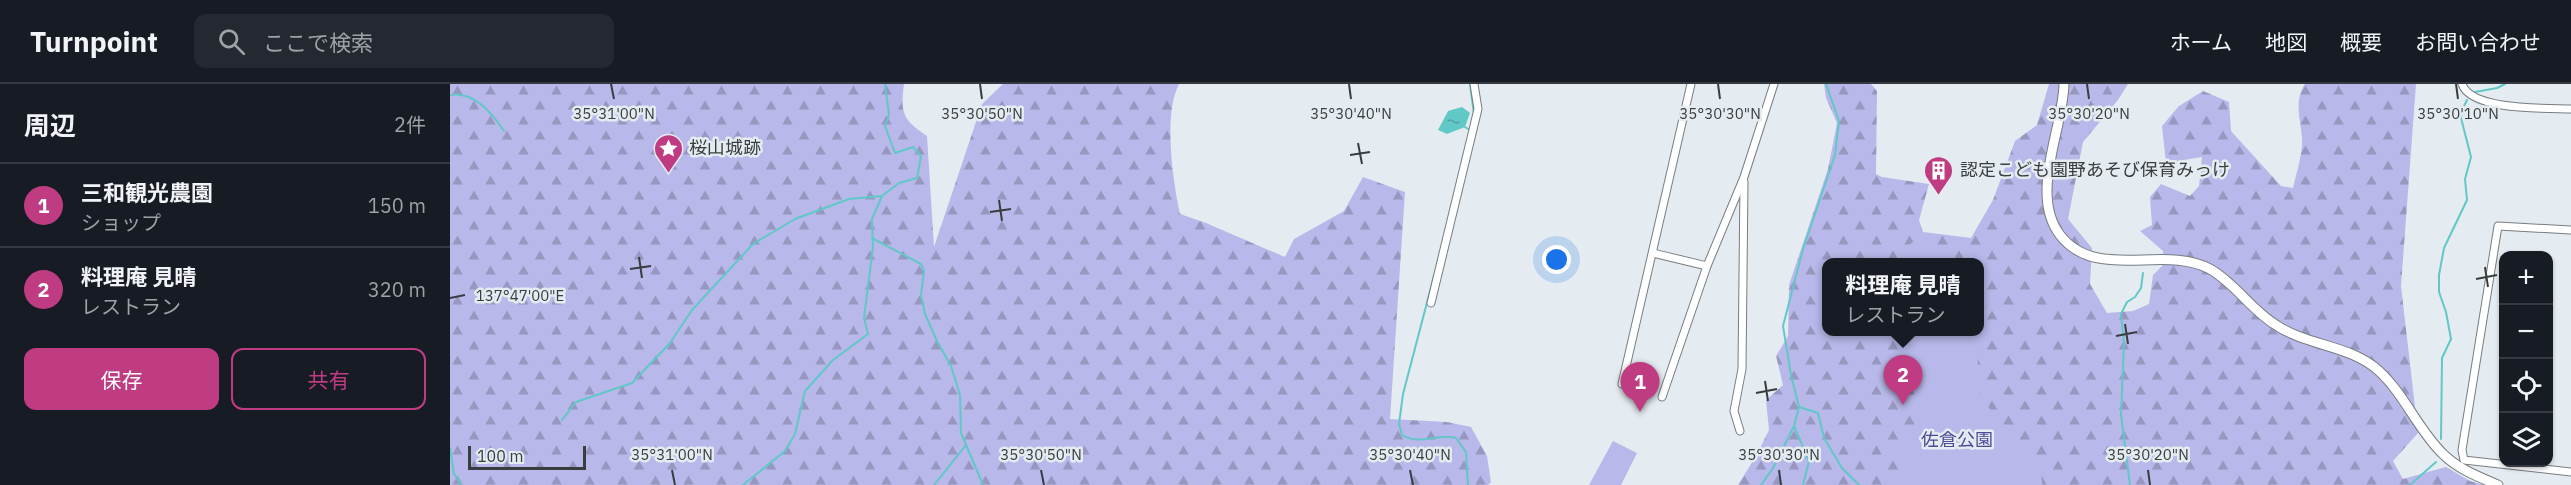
<!DOCTYPE html>
<html lang="ja">
<meta charset="utf-8">
<style>
:root{--surface:#171b24;--page:#242831;--text:#f1f3f6;--muted:#9ea1a6;--line:#363941;--accent:#bf3c82}
body{margin:0;font-family:"IBM Plex Sans","Noto Sans JP",sans-serif;background:var(--page);color:var(--text)}
.controls{position:absolute;right:18px;bottom:18px;display:grid;overflow:hidden;border-radius:12px;box-shadow:0 2px 4px #0004}
.controls button{width:54px;height:54px;display:grid;place-items:center;padding:0;border:0;border-bottom:2px solid var(--line);background:var(--surface);color:var(--text);font:30px sans-serif}
.scale{position:absolute;left:18px;bottom:15px;width:118px;box-sizing:border-box;padding-left:6px;border:3px solid #3a3d3f;border-top:0;font-size:16px;line-height:21px;white-space:nowrap;color:#3a3d3f;-webkit-text-stroke:4px #e5ecf1;paint-order:stroke}
.you{position:absolute;left:1107px;top:176px;width:21px;height:21px;margin:-15px;border:4px solid #fff;border-radius:50%;background:#1a73e8;box-shadow:0 0 0 9px #1a73e833}
.badge{display:grid;place-items:center;width:39px;height:39px;border-radius:50%;background:var(--accent);color:#fff;font-size:20px;font-weight:700}
.pin{position:absolute;translate:-50% -50px;filter:drop-shadow(0 2px 3px #0008)}
.pin::after{content:'';position:absolute;top:32px;width:21px;height:18px;background:inherit;clip-path:polygon(0 0,100% 0,50% 100%)}
.popup{position:absolute;left:1372px;top:174px;width:162px;height:78px;box-sizing:border-box;display:grid;place-content:center;border-radius:12px;background:var(--surface);filter:drop-shadow(0 2px 4px #0005);font-size:20px;white-space:nowrap;color:var(--muted)}
.popup b{font-size:22px;color:var(--text)}
.popup::after{content:'';position:absolute;left:50%;top:100%;margin-left:-12px;border:12px solid transparent;border-top-color:var(--surface)}
.list{margin:0;padding:0;list-style:none}
h2{display:flex;justify-content:space-between;align-items:center;height:78px;margin:0;padding:0 24px;font-size:26px}
h2 small{font-size:20px;font-weight:400;color:var(--muted)}
.list li{display:grid;grid-template-columns:39px 1fr auto;gap:18px;align-items:center;box-sizing:border-box;height:84px;padding:0 24px;border-top:2px solid var(--line)}
.list b{display:block;font-size:22px;white-space:nowrap}
.list p{margin:0;font-size:20px;white-space:nowrap;color:var(--muted)}
.list em{font-size:20px;font-style:normal;color:var(--muted)}
.actions{display:flex;gap:12px;padding:18px 24px}
.actions a{flex:1;padding:14px 0;border:2px solid var(--accent);border-radius:12px;text-align:center;font-size:21px;color:var(--accent)}
.actions .main{background:var(--accent);color:#fff}
.icon{flex:none;width:33px;height:33px;fill:none;stroke:currentColor;stroke-width:2;stroke-linecap:round;stroke-linejoin:round}
.map{position:relative;flex:none;width:2121px;height:401px;overflow:hidden}
header{display:flex;align-items:center;gap:36px;box-sizing:border-box;height:84px;padding:0 30px;background:var(--surface);border-bottom:2px solid var(--line)}
header strong{font-size:28px}
nav{display:flex;gap:33px;margin-inline-start:auto;font-size:21px}
.search{width:420px;height:54px;background:var(--page);display:flex;align-items:center;gap:15px;box-sizing:border-box;padding:0 21px;border-radius:12px;color:var(--muted);font-size:22px}
main{display:flex}
aside{flex:1;background:var(--surface)}
.map>svg:first-child{display:block}
.forest{fill:url(#forest-firs);fill-rule:evenodd}
.park{fill:#b8b8ea}
.water{fill:url(#water-ripples)}
.lines{fill:none;stroke-linecap:round;stroke-linejoin:round}
.stream{stroke:#60c8c7;stroke-width:2}
.street-casing{stroke:#777d82;stroke-width:9}
.secondary-casing{stroke:#777d82;stroke-width:11}
.street{stroke:#fff;stroke-width:7}
.secondary{stroke:#fff;stroke-width:9}
.ticks{fill:none;stroke:#3a3d3f;stroke-width:2}
.labels{text-anchor:middle;stroke-width:5;stroke-linejoin:round;paint-order:stroke}
.poi-label{font-size:18px;fill:#3a3d3f;stroke:#e5ecf1;text-anchor:start}
.park-label{font-size:18px;fill:#504999;stroke:#e5ecf1}
.ticks-label{font-size:15px;text-anchor:middle;fill:#3a3d3f;stroke:#e5ecf1;stroke-width:5;stroke-linejoin:round;paint-order:stroke}
</style>
<header>
<strong>Turnpoint</strong>
<div class="search"><svg class="icon" aria-label="search" viewBox="0 0 24 24"><circle cx="10" cy="10" r="6"/><path d="M15 15l6 6"/></svg>ここで検索</div>
<nav><a>ホーム</a><a>地図</a><a>概要</a><a>お問い合わせ</a></nav>
</header>
<main>
<aside>
<h2>周辺<small>2件</small></h2>
<ul class="list">
<li><span class="badge">1</span><div><b>三和観光農園</b><p>ショップ</p></div><em>150 m</em></li>
<li><span class="badge">2</span><div><b>料理庵 見晴</b><p>レストラン</p></div><em>320 m</em></li>
</ul>
<div class="actions"><a class="main">保存</a><a>共有</a></div>
</aside>
<div class="map">
<svg width="2121" height="401" viewBox="0 0 2121 401">
<defs>
<pattern id="forest-firs" width="22" height="20" patternUnits="userSpaceOnUse" patternTransform="scale(1.5)"><rect width="22" height="20" fill="#b8b8ea"/><path d="M5 1l3.5 6h-7zM16 11l3.5 6h-7z" fill="#9797bf"/></pattern>
<pattern id="water-ripples" width="26" height="14" patternUnits="userSpaceOnUse" patternTransform="scale(1.5)"><rect width="26" height="14" fill="#60c8c7"/><path d="M2 4q2-2 4 0t4 0M15 11q2-2 4 0t4 0" fill="none" stroke="#50a4a3"/></pattern>
</defs>
<rect width="100%" height="100%" fill="#e5ecf1"/>
<g class="forest">
<path d="M0,0H454C450,29 453,36 477,52L484,163L532,20L553,0H729C713,30 723,97 730,130L756,139L835,173L844,155L894,127L913,93L955,108L940,335L997,338L1021,343L1037,372L1041,398L1038,401H0Z"/>
<path d="M1374,0H1421L1427,7L1426,90L1432,93L1479,100L1469,136L1473,148L1521,154L1543,116L1565,57L1587,41L1599,0H1678L1668,16L1633,58L1618,135L1642,164L1640,200L1657,229L1683,227L1699,220L1703,191L1714,180L1713,167L1690,147L1702,141L1700,113L1711,100L1740,112L1749,102L1752,73L1716,79L1712,42L1729,22L1753,7L1779,18L1781,47L1831,102L1843,104C1846,91 1851,75 1852,61C1853,41 1842,19 1855,0H1966L1951,202L1968,349L1943,377L1953,395L1996,383L2020,397L2034,401H1288L1306,372L1319,346L1316,316L1333,301L1326,272L1338,252L1339,201L1378,85L1387,39L1376,14ZM1376,178H1530V248H1376Z"/>
</g>
<g class="park">
<path d="M1463,158L1490,162L1499,166L1501,178H1450L1451,167Z"/>
<path d="M1456,248H1526L1530,312L1556,346L1591,381L1592,401H1436L1456,393C1450,364 1460,354 1469,329C1472,320 1470,308 1470,300L1453,285V258Z"/>
<path d="M1163,357L1187,369L1171,401H1139Z"/>
</g>
<path class="water" d="M1012,23L1020,29L1015,43L997,50L988,46L998,27Z"/>
<g class="lines">
<g class="stream">
<path d="M1020,0L1024,30"/>
<path d="M2025,8L2047,4L2055,0"/>
<path d="M0,11C24,7 42,29 54,47"/>
<path d="M1015,43L1020,46"/>
<path d="M422,154L471,180L474,187L471,211L475,230L487,257L501,282L510,311L511,349L533,401"/>
<path d="M990,169L953,310L949,340L952,351C970,362 987,349 1006,354L1016,368L1018,401"/>
<path d="M1349,323L1368,329L1374,354L1392,384L1409,401"/>
<path d="M112,336L126,318L182,299L220,259L242,226L303,160L345,135L399,115L431,112"/>
<path d="M1344,342L1359,377L1353,401"/>
<path d="M1991,355L1992,274L2001,255L1996,228L1989,208V191L1994,164L2017,116L2015,95L2021,73L2011,34L2012,26L2017,16"/>
<path d="M0,364L4,390L12,401"/>
<path d="M293,401L335,367L345,350L355,307L383,276L418,250L414,234L423,163L422,135L432,112L449,99L467,94L471,72L463,63L445,69L435,42L439,31L435,0"/>
<path d="M484,401L516,361"/>
<path d="M1311,401L1323,384L1344,342L1349,323L1341,291L1333,242L1353,165L1385,71L1389,37L1376,0"/>
<path d="M1680,401L1671,331L1674,259L1671,230L1677,218L1685,213L1691,204L1693,189"/>
<path d="M1960,401L1986,378"/>
</g>
<defs>
<g id="street">
<path d="M2012,0C2021,27 2097,24 2121,25"/>
<path d="M2121,146L2048,142L2012,366L2014,376L2121,388"/>
<path d="M1203,169L1257,182"/>
<path d="M981,219L1028,25L1024,0"/>
<path d="M1172,300L1241,0"/>
<path d="M1212,313L1257,182L1294,93L1324,0"/>
<path d="M1290,347L1284,327L1292,285L1294,98"/>
</g>
<path id="secondary" d="M1614,0C1613,46 1579,110 1610,151C1646,198 1714,160 1760,185C1786,200 1801,226 1826,241C1857,262 1901,261 1929,287C1955,311 1968,346 1993,370C2008,385 2029,393 2048,401"/>
</defs>
<use href="#street" class="street-casing"/>
<use href="#secondary" class="secondary-casing"/>
<use href="#street" class="street"/>
<use href="#secondary" class="secondary"/>
</g>
<path class="ticks" d="M161,0L164,15M530,0L532,15M899,0L901,15M1268,0L1270,15M1637,0L1639,15M2006,0L2008,15M908,59L912,80M900,71L920,68M549,116L552,137M540,128L561,125M189,173L192,194M2035,183L2038,203M180,185L201,182M2026,195L2047,191M0,214L15,211M1675,240L1678,260M1666,252L1687,248M1315,297L1318,317M1306,309L1327,305M222,386L225,401M591,386L594,401M960,386L963,401M1329,386L1331,401M1698,386L1700,401"/>
<defs>
<symbol id="sight-pin" viewBox="-11 -11 22 30"><path d="M0 17L-7.5 6A9.5 9.5 0 1 1 7.5 6Z" fill="#bf3c82" stroke="#e5ecf1"/><path d="M0-6L1.8-2.2L6-1.7L2.9 1.2L3.7 5.4L0 3.3L-3.7 5.4L-2.9 1.2L-6-1.7L-1.8-2.2Z" fill="#fff"/></symbol>
<symbol id="building-pin" viewBox="-11 -11 22 30"><path d="M0 17L-7.5 6A9.5 9.5 0 1 1 7.5 6Z" fill="#bf3c82" stroke="#e5ecf1"/><path d="M-4-6H4V6H1V3H-1V6H-4ZM-2.5-4.3h1.7v1.8h-1.7ZM.8-4.3h1.7v1.8H.8ZM-2.5-1h1.7V.8h-1.7ZM.8-1h1.7V.8H.8Z" fill="#fff"/></symbol>
</defs>
<g fill-rule="evenodd">
<use href="#sight-pin" x="202" y="48" width="33" height="45"/>
<use href="#building-pin" x="1472" y="70" width="33" height="45"/>
</g>
<g class="labels">
<g class="poi-label">
<text x="239" y="70">桜山城跡</text>
<text x="1510" y="92">認定こども園野あそび保育みっけ</text>
</g>
<g class="park-label">
<text x="1507" y="362">佐倉公園</text>
</g>
</g>
<g class="ticks-label">
<text x="164" y="35">35°31'00"N</text>
<text x="532" y="35">35°30'50"N</text>
<text x="901" y="35">35°30'40"N</text>
<text x="1270" y="35">35°30'30"N</text>
<text x="1639" y="35">35°30'20"N</text>
<text x="2008" y="35">35°30'10"N</text>
<text x="70" y="217">137°47'00"E</text>
<text x="222" y="376">35°31'00"N</text>
<text x="591" y="376">35°30'50"N</text>
<text x="960" y="376">35°30'40"N</text>
<text x="1329" y="376">35°30'30"N</text>
<text x="1698" y="376">35°30'20"N</text>
</g>
</svg>
<div class="controls">
<button>+</button>
<button>−</button>
<button><svg class="icon" aria-label="locate" viewBox="0 0 24 24"><circle cx="12" cy="12" r="6"/><path d="M12 2v4M12 18v4M2 12h4M18 12h4"/></svg></button>
<button><svg class="icon" aria-label="layers" viewBox="0 0 24 24"><path d="M12 4l9 5-9 5-9-5zM3 14l9 5 9-5"/></svg></button>
</div>
<div class="scale">100 m</div>
<div class="you"></div>
<div class="pin badge" style="left:1190px;top:328px">1</div>
<div class="pin badge" style="left:1453px;top:321px">2</div>
<div class="popup"><b>料理庵 見晴</b>レストラン</div>
</div>
</main>
